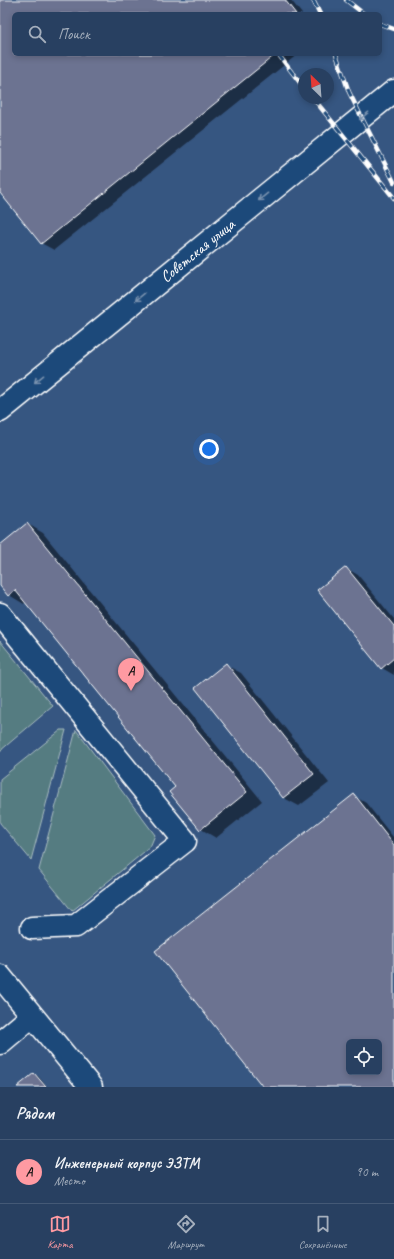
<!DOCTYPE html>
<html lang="ru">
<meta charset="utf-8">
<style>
:root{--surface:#284061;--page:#344b6a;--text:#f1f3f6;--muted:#a5afbd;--line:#445976;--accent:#ff9aa2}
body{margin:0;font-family:Caveat,sans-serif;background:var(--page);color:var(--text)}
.controls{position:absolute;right:12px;bottom:12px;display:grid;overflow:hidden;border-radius:6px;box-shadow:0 2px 6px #0003}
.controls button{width:36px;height:36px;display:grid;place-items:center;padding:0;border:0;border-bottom:1px solid var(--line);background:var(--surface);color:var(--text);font:20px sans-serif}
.compass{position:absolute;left:298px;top:68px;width:36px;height:36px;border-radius:50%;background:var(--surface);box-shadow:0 2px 6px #0003;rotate:335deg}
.you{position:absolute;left:209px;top:449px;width:14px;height:14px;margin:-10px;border:3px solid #fff;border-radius:50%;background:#1a73e8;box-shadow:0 0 0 6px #1a73e833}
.badge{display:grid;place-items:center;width:26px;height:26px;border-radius:50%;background:var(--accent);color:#111;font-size:13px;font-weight:700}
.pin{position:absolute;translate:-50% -33px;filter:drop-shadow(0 1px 2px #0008)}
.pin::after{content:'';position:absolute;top:21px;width:14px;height:12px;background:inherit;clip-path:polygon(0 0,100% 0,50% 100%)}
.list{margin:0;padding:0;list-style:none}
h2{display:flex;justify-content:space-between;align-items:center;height:52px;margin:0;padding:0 16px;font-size:17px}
h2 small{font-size:13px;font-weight:400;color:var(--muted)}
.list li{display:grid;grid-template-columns:26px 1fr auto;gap:12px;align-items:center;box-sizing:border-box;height:64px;padding:0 16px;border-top:1px solid var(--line)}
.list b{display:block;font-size:15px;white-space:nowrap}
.list p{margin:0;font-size:13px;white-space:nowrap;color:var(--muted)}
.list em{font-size:13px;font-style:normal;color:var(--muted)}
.icon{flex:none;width:22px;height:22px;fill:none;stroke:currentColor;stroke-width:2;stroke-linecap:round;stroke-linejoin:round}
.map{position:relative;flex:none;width:394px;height:1087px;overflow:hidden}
.search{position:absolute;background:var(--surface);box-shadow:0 2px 6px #0003;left:12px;right:12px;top:12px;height:44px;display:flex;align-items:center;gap:10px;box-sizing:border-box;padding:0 14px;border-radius:6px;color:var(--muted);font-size:15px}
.sheet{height:116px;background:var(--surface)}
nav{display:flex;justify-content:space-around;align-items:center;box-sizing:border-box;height:56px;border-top:1px solid var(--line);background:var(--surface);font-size:11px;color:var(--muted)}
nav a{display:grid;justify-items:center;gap:2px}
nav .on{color:var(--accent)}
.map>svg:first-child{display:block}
.green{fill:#547b81;stroke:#aabdc0}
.shadow{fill:#0007;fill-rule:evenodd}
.building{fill:#6c7391;stroke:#fff;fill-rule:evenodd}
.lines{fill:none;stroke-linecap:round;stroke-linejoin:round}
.minor-casing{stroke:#fff;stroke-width:25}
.major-casing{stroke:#fff;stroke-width:25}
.minor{stroke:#1f4a7a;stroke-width:22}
.major{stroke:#1f4a7a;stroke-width:22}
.rail-casing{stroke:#fff;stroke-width:4.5}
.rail{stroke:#1f4a7a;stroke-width:3;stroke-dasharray:9;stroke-linecap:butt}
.oneway{stroke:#7992af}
.labels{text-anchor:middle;stroke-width:3;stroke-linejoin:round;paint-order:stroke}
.street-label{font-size:16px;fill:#fff;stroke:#1f4a7a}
</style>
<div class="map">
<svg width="394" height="1087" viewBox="0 0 394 1087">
<rect width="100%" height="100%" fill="#365681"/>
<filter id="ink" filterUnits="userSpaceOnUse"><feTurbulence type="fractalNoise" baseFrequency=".025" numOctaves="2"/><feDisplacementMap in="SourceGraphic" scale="8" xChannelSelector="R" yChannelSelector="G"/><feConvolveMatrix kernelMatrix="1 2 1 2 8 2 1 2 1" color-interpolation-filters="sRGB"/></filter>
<g filter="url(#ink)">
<g class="green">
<path d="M0,641L53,706L0,751Z"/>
<path d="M61,730H66L31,860L0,823V779Z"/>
<path d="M76,730L155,835L150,847L72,911L39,870Z"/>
</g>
<g class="shadow">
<path d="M0,0H291L302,14H14V54H298L54,250L41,243L0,192Z"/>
<path d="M28,524L43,533L262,801L216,838L201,829L177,787L26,602L24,604L9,595L0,584V546Z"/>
<path d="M346,568L358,575L394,619V675L382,668Z"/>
<path d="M226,665L241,673L329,783L299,806L284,798L196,688Z"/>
<path d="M354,796L366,803L394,838V1087H264ZM349,1042H379V1072H349Z"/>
<path d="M34,1074L38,1076L47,1087H18Z"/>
</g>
<g class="building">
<path d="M0,0H285L296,14H14V54H276L41,244L0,193Z"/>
<path d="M27,523L247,792L200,830L169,792L175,787L15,590L8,596L0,586V545Z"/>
<path d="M346,567L394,626V658L381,669L317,590Z"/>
<path d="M226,663L314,774L283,798L195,688Z"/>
<path d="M354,794L394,845V1087H263L155,951ZM349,1042H379V1072H349Z"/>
<path d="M34,1073L46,1087H17Z"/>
</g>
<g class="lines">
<defs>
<g id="minor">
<path d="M0,614L185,841L76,926L32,928"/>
<path d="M0,1043L32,1016"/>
</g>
<g id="major">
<path d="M0,411L394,91"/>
<path d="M0,976L91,1087"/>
</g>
</defs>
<use href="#minor" class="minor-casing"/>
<use href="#major" class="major-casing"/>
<use href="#minor" class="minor"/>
<use href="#major" class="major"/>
<defs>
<g id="rail">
<path d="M313,0L320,14"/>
<path d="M346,0L364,14"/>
<path d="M380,24L394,29"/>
<path d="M278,54L304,88"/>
<path d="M336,54L349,92L394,182"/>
<path d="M313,98L394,198"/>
</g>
</defs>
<use href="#rail" class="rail-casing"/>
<use href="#rail" class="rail"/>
</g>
<defs><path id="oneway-shaft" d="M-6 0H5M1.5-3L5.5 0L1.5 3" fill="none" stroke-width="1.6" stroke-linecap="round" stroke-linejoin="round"/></defs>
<g class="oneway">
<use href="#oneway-shaft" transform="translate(364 116) rotate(141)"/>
<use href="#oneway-shaft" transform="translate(263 197) rotate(141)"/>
<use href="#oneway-shaft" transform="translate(140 297) rotate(141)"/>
<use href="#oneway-shaft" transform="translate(39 379) rotate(141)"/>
</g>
</g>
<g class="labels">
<g class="street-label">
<text transform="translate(197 250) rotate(-39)" y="6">Советская улица</text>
</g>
</g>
</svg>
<div class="controls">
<button><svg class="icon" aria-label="locate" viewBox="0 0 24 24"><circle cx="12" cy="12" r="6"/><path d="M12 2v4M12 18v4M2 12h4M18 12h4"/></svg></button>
</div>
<svg class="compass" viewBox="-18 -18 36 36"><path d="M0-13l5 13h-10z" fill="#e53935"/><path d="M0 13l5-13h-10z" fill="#a5afbd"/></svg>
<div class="you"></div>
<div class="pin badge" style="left:131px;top:691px">A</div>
<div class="search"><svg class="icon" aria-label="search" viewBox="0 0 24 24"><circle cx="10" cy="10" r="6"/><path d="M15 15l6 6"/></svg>Поиск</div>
</div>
<section class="sheet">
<h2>Рядом<small></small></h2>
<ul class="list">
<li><span class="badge">A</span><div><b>Инженерный корпус ЭЗТМ</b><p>Место</p></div><em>90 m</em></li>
</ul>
</section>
<nav>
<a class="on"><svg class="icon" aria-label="map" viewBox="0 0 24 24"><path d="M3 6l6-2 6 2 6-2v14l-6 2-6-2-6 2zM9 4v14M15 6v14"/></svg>Карта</a>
<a><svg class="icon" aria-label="directions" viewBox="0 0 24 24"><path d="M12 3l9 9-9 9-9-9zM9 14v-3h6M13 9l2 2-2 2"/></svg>Маршрут</a>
<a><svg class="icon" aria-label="saved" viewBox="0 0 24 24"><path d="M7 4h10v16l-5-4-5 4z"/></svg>Сохранённые</a>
</nav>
